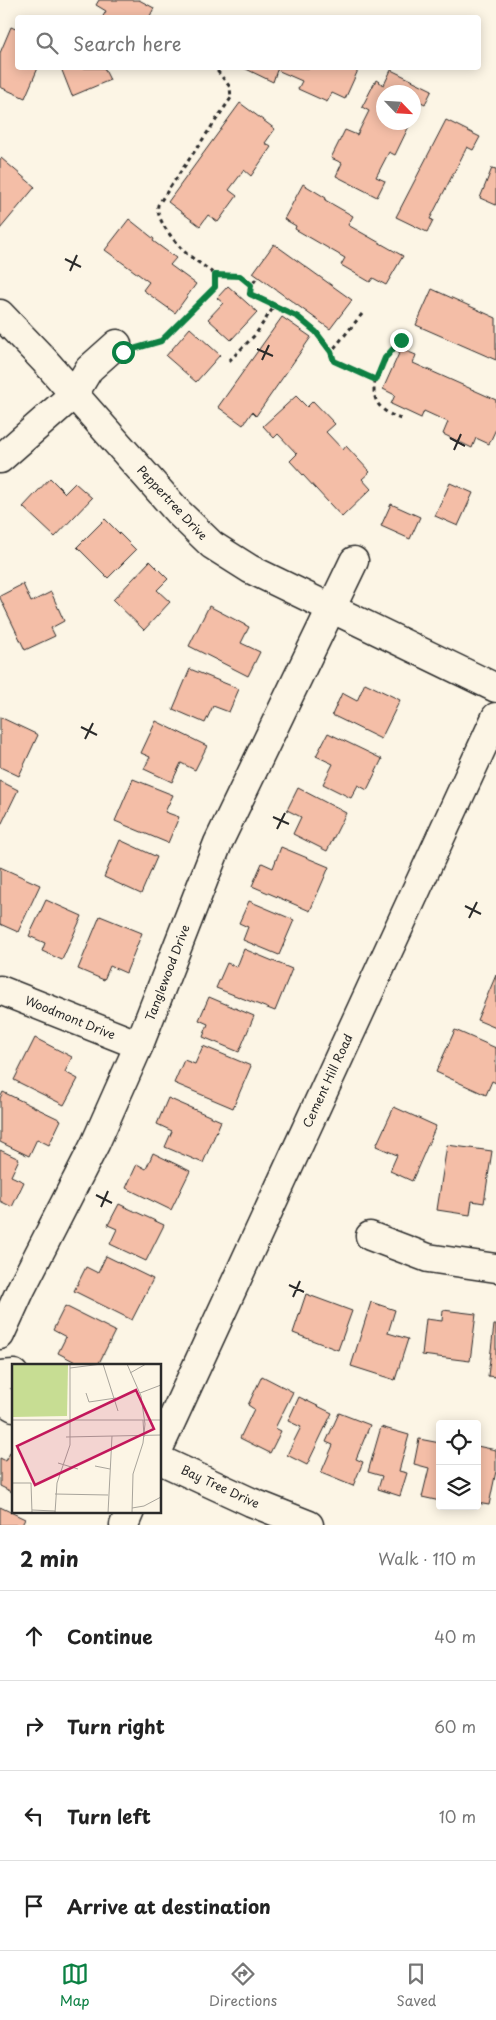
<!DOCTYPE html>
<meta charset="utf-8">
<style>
:root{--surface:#fff;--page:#f2f2f2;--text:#222;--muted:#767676;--line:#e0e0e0;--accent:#0b8043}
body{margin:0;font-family:"Playpen Sans",sans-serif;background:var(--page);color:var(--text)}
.controls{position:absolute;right:15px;bottom:15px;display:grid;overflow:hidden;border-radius:5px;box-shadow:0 2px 12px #0003}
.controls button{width:45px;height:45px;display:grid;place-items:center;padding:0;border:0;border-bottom:1px solid var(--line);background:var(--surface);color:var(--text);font:25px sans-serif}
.compass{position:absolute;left:376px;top:85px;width:45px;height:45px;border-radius:50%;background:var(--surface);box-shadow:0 2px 12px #0003;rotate:115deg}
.stop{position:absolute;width:15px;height:15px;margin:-11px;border:4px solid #0b8043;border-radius:50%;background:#fff}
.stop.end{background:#0b8043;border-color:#fff;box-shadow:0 1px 5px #0008}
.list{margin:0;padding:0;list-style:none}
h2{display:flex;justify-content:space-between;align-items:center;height:65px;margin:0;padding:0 20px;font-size:21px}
h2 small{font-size:16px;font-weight:400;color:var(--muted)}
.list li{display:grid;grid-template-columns:32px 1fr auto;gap:15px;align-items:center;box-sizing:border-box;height:90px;padding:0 20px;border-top:1px solid var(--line)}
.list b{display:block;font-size:19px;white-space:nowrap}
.list em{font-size:16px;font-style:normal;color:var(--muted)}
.icon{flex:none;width:28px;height:28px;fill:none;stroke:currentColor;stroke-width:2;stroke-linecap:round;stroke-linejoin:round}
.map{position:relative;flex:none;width:496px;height:1525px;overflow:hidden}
.search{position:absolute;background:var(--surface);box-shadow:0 2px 12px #0003;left:15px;right:15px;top:15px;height:55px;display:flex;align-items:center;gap:12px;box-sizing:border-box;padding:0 18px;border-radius:5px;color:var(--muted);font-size:19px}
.sheet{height:425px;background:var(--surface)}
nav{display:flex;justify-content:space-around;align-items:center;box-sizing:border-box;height:70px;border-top:1px solid var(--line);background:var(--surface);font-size:14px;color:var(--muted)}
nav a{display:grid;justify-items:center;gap:2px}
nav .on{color:var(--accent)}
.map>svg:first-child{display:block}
.building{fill:#f4bea7;stroke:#2b2b2b}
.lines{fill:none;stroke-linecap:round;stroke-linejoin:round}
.minor-casing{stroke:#2b2b2b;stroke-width:31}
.path{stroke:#2b2b2b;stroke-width:3;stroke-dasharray:4 4;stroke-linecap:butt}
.minor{stroke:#fcf5e5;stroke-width:28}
.route{stroke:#0b8043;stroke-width:6}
.ticks{fill:none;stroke:#2b2b2b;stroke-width:2}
.labels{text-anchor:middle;stroke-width:4.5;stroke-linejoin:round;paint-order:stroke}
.street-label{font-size:12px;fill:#2b2b2b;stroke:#fcf5e5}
.inset-road{fill:none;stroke:#a8a49b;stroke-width:1}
.view{fill:#c2185b;fill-opacity:0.15;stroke:#c2185b;stroke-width:2.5}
.inset-edge{fill:none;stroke:#2b2b2b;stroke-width:2.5}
</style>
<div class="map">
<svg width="496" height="1525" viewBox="0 0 496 1525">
<rect width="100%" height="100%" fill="#fcf5e5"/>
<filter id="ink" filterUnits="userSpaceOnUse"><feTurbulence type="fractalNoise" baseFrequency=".02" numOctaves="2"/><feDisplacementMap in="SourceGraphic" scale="10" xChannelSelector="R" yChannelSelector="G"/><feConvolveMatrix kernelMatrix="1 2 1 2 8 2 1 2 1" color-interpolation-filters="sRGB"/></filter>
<g filter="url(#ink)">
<g class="building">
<path d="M99,0H139L154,8L149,18H102L106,11L96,5Z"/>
<path d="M11,27L18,30V68H38L25,98L0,87V53Z"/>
<path d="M61,68H104L110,80L72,96Z"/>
<path d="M244,68H359L345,99L332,93L327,102L298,89L302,81L277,70L273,82Z"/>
<path d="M391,70L432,90L425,104L421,102L414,118V92H384V122H411L395,155L389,152L376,177L385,181L377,197L336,176L342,163L331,158L345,130L357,135L369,111L362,107L376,80L384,85Z"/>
<path d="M240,103L275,129L265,143L271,147L251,176L244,170L229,190L237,196L218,222L208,215L200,226L168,202Z"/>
<path d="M446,120L480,137L473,150L467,147L430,219L433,220L427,232L396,217Z"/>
<path d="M1,158L35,187L0,229V160Z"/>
<path d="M492,168L496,169V205L480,198Z"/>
<path d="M303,184L326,198L325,200L353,216L348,225L403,256L386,285L373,278L370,282L341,265L345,258L295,229L296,226L284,219Z"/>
<path d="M129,219L154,239L153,241L176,258L170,265L196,284L175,313L143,290L149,282L105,250Z"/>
<path d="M274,244L352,300L330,329L253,273Z"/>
<path d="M228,286L257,312L231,340L208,319L223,303L217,298Z"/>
<path d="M432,289L496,318V360L416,325Z"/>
<path d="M282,317L311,337L256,416L252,412L243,425L218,407Z"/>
<path d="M190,328L220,355L196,382L166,356Z"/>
<path d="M401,349L416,355L413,363L496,400V429L489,444L476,438L472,448L443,434L448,422L424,411L421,418L391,404L395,395L383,389Z"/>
<path d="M296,396L307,407L313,401L335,424L326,432L343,450L346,446L370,472L362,479L371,489L342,517L290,461L297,454L278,434L274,438L263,426Z"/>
<path d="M50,478L65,493L75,483L92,498L55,537L23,507Z"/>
<path d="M450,483L473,493L458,526L435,516Z"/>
<path d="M391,504L420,517L410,539L381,526Z"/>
<path d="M105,519L136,550L108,578L77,547Z"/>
<path d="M150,561L168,579L157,590L170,602L144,630L113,600Z"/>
<path d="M23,584L31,602L51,592L64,621L51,628L55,636L25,650L0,598V596Z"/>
<path d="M209,606L249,627L241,643L260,652L248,676L189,646Z"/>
<path d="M190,669L239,689L229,712L213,706L205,723L173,709Z"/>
<path d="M365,683L400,700L381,739L332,715L342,693L357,701Z"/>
<path d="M0,717L38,735L19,776L0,767Z"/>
<path d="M156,721L207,746L195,770L181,763L172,782L144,769L150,757L141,753Z"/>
<path d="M328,733L382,759L367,790L358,785L351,798L323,784L333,764L316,756Z"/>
<path d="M133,779L173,795L165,812L179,817L168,843L115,821Z"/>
<path d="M0,781L18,790L1,825L0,824Z"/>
<path d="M298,788L346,813L327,851L293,834L301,817L287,810Z"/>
<path d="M120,840L157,857L141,894L104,877Z"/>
<path d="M281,847L329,867L310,911L252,886L262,863L273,868Z"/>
<path d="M0,867L40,885L18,932L0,924Z"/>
<path d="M46,900L82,916L62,960L42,951L45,943L29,936Z"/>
<path d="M249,901L294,920L279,955L243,940L248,927L239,923Z"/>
<path d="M100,916L142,933L126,973L110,966L104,980L78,969Z"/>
<path d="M244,949L292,969L275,1011L216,988L227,963L237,967Z"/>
<path d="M496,975V1028L477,1020Z"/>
<path d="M209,997L254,1016L239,1052L203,1037L208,1024L199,1020Z"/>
<path d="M455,1030L496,1048V1083L492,1081L486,1095L436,1072Z"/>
<path d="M35,1038L72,1057L65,1072L78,1079L64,1105L14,1080Z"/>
<path d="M203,1046L251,1066L233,1108L174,1083L184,1060L195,1064Z"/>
<path d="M3,1092L61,1120L49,1145L37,1139L29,1156L0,1142V1098Z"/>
<path d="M168,1098L221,1121L203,1163L165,1147L172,1131L157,1124Z"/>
<path d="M394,1107L436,1126L412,1181L390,1171L397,1155L376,1146Z"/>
<path d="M447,1145L492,1151L484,1203L472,1201L470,1215L437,1210Z"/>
<path d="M0,1150L19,1159L11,1176L24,1182L12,1207L0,1201Z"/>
<path d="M153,1153L190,1171L171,1210L126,1188L137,1164L146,1169Z"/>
<path d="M119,1204L164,1225L146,1261L110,1244L117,1229L108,1225Z"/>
<path d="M106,1256L153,1279L132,1320L74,1291L86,1267L98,1273Z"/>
<path d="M306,1294L352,1311L338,1350L293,1333Z"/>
<path d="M371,1302L395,1310L388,1333L408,1339L395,1380L351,1366Z"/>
<path d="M65,1306L115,1331L98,1365H81L58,1353L66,1337L53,1330Z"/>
<path d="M443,1310L476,1314L470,1361L422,1355L426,1319L442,1321Z"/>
<path d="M494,1325H496V1377L488,1376Z"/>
<path d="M262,1376L293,1392L275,1428L281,1431L270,1453L240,1438L254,1409L248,1405Z"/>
<path d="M299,1397L332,1413L307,1465L287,1455L301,1427L288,1421Z"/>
<path d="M339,1413L370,1425L356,1459L363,1462L353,1486L321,1473L333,1445L326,1442Z"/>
<path d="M381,1427L409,1435L399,1471L407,1473L400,1496L378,1489L382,1476L368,1472Z"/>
<path d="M419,1439L440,1443V1501L422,1497L429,1468L414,1464Z"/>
<path d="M14,1445V1493L0,1486V1458L6,1461Z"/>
<path d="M477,1446L496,1450V1471L489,1505L477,1503Z"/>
<path d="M0,1507L25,1519L22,1525H0Z"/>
</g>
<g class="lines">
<defs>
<g id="minor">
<path d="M0,314L44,360L178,512L212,545L250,569L496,688"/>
<path d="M0,459L74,394L89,369L117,344"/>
<path d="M0,990L139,1045"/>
<path d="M370,1236L428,1258L496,1268"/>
<path d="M0,1335L21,1289L95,1144L139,1045L218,843L354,561"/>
<path d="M0,1375L14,1374"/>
<path d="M0,1399L14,1407"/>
<path d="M160,1446L496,717"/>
<path d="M160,1460L251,1502L309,1525"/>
<path d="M124,1525L130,1511"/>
</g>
</defs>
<use href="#minor" class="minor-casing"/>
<g class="path">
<path d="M215,275L240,276L251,285"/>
<path d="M256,279L249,289V294L298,317L316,332L331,352"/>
<path d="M362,314L331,352L334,361L376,380"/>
<path d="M141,347L161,341L215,287V275C206,267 196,261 187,254C176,244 155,219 158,205L231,98L230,87L215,68"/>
<path d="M229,361L255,335L275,305"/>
<path d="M401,419C354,403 378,366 401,340"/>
</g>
<use href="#minor" class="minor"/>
</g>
</g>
<g class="lines" filter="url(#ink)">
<path class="route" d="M123,352L161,341L215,287V275L240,276L251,285L250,294L298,317L316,332L331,352L334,361L376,380L385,358L401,340"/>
</g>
<path class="ticks" d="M65,259L81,267M70,271L77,255M257,349L273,356M262,360L269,345M450,438L465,446M454,450L461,434M81,727L97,735M85,739L93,723M273,817L289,824M277,829L285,813M465,906L481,914M469,918L477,902M96,1195L112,1203M101,1207L108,1191M289,1285L304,1292M293,1297L300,1281"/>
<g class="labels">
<g class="street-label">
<text transform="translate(172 503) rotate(47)" y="4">Peppertree Drive</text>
<text transform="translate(168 973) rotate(-69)" y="4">Tanglewood Drive</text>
<text transform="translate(70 1018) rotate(22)" y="4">Woodmont Drive</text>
<text transform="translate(328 1081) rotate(-65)" y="4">Cement Hill Road</text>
<text transform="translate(220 1487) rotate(25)" y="4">Bay Tree Drive</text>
</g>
</g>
<g transform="translate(12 1364)">
<rect width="149" height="149" fill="#fcf5e5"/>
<path d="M0,0H56L55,52L0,53Z" fill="#c7dd93"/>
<path class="inset-road" d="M91,0L106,47M115,0L129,32L133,60L131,79L121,110L120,149M58,4L90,0M118,9L134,0M74,29L77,38L104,34M128,29L149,21M0,56H149M131,56L132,73M54,73L149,71M46,99L66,105M83,102L98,105M0,119H19L20,149M43,130L96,131M120,144L132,142L149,133M20,146L43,147M43,149L45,119L58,81V0M96,149L100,72"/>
<path class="view" d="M124,26L142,65L23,121L5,82Z"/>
<rect width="149" height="149" class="inset-edge"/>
</g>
</svg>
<div class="controls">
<button><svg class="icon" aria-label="locate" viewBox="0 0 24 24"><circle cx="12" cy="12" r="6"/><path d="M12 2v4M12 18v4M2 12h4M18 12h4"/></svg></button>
<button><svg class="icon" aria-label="layers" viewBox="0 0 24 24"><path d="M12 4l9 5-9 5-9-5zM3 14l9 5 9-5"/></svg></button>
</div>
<svg class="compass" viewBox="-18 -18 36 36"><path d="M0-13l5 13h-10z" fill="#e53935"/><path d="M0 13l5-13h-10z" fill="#767676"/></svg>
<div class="stop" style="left:123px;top:352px"></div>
<div class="stop end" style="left:401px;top:340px"></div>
<div class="search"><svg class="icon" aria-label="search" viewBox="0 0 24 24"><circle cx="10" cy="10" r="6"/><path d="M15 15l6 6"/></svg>Search here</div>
</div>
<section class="sheet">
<h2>2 min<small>Walk · 110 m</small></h2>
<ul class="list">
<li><svg class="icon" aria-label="ahead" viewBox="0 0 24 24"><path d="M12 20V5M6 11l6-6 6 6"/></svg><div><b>Continue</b></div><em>40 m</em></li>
<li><svg class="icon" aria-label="right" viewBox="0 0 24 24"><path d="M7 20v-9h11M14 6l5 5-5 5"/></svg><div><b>Turn right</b></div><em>60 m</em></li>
<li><svg class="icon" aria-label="left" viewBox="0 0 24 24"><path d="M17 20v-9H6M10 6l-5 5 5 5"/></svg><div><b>Turn left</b></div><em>10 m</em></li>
<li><svg class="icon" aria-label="arrive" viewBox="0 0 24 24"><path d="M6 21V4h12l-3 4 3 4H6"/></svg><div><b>Arrive at destination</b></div></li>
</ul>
</section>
<nav>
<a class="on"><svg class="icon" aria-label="map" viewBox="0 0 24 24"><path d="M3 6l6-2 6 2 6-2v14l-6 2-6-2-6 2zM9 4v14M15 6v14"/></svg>Map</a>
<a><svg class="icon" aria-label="directions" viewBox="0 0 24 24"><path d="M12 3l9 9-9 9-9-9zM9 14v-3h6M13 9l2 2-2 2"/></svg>Directions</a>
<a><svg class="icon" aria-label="saved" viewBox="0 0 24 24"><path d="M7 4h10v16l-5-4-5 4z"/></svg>Saved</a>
</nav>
